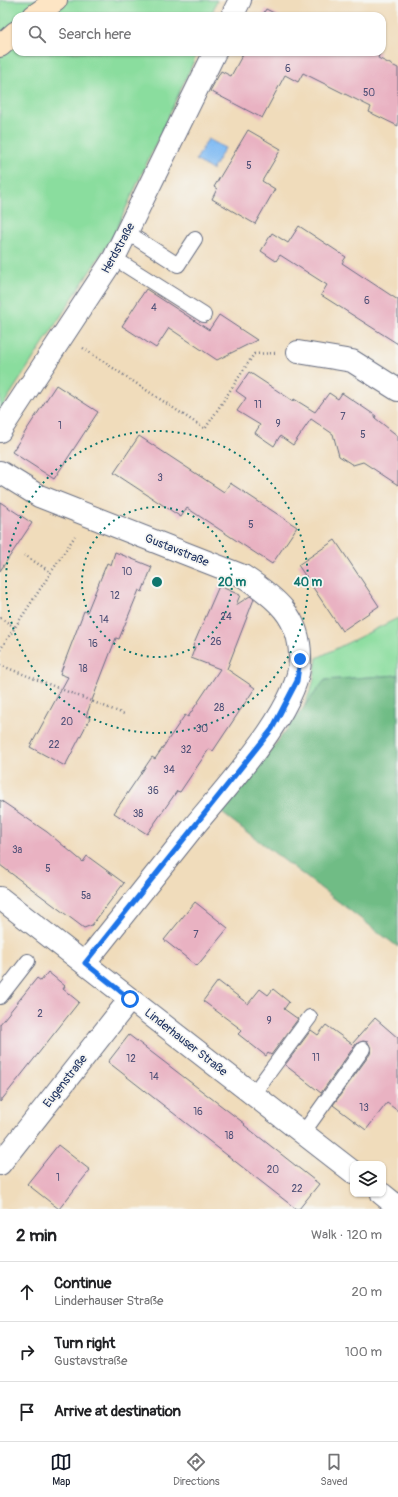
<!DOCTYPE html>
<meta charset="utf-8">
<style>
:root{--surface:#fff;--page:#f6f6f6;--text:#202124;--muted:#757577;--line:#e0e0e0;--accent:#111827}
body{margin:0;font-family:Pangolin,sans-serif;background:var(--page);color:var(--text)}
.controls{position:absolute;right:12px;bottom:12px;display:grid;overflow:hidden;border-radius:8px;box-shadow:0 1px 3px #0004}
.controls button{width:36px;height:36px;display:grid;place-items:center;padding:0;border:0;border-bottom:1px solid var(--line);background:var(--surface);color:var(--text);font:20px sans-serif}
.stop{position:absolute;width:12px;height:12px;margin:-9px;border:3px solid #1a73e8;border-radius:50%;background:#fff}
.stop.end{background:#1a73e8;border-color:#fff;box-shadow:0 1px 4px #0008}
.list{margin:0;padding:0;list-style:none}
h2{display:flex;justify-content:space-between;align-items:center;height:52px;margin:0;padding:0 16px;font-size:17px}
h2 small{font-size:13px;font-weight:400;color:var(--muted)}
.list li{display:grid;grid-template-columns:26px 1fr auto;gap:12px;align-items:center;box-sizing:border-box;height:60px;padding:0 16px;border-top:1px solid var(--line)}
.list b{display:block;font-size:15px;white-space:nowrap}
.list p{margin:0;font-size:13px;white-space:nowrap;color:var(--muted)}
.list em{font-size:13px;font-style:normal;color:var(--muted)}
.icon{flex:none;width:22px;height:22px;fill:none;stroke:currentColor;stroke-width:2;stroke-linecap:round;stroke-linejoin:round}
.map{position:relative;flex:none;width:398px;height:1209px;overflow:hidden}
.search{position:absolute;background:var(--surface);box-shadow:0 1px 3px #0004;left:12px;right:12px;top:12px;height:44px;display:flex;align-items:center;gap:10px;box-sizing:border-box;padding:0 14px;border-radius:12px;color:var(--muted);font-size:15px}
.sheet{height:232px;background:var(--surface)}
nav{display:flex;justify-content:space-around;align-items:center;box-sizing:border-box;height:56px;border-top:1px solid var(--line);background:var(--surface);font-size:11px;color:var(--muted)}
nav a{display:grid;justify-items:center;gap:2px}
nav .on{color:var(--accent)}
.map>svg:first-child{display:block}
.green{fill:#8add9e;stroke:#52867e}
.forest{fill:#6fbc85;stroke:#457672}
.water{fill:#82bcf3;stroke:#4e76a8}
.building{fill:#e9b2c2}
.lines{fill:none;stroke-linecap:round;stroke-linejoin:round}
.lane-casing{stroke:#666c7f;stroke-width:16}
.street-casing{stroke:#666c7f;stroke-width:24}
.secondary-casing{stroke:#666c7f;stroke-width:24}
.path{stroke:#666c7f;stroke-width:2.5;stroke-dasharray:1 3;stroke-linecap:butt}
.lane{stroke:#fff;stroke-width:14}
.street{stroke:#fff;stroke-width:22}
.secondary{stroke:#fde5c4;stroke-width:22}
.route{stroke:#1a73e8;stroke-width:5}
.ring{fill:none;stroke:#0f766e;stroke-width:2;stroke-dasharray:2 4}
.labels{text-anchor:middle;stroke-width:3.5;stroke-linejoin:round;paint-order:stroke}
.number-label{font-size:10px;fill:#4e5077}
.street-label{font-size:12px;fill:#1b2f5e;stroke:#f6f6f2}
.centre{fill:#0f766e;stroke:#f6f6f2;stroke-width:2}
.ring-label{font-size:12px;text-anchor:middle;font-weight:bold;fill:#0f766e;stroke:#f6f6f2;stroke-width:3.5;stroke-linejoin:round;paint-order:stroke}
</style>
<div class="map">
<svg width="398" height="1209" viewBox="0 0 398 1209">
<rect width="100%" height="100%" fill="#f6f6f2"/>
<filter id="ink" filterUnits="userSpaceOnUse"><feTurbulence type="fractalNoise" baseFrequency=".025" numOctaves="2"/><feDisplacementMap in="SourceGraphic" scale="8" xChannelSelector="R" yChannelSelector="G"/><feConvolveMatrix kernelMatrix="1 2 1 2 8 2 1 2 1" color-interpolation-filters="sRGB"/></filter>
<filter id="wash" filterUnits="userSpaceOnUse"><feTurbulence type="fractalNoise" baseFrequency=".012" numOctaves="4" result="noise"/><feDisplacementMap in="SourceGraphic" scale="16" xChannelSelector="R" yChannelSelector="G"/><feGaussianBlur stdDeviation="0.9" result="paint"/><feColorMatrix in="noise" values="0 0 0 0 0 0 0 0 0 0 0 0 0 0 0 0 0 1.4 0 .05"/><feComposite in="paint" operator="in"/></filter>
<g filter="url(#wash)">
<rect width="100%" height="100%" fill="#f0dcbb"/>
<g class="green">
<path d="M0,0H217L211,16H16V52H198L114,234L0,410Z"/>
<path d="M398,618V675L325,680L304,707L313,683L317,658Z"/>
</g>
<path class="forest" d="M398,675V947L222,813L325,680Z"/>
<path class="water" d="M208,139L225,148L212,170L196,160Z"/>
<g id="blocks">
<g class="building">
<path d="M266,9L280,16H262Z"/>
<path d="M244,52H380L378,58L398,68V126L369,112L371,107L303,73L298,82L285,75L262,118L210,91L221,71L231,76Z"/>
<path d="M248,130L281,149L262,181L275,189L255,224L212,199L217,189L214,187Z"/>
<path d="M299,226L346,257L342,263L398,300V344L321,295L327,285L280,255L276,261L261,251L272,233L288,243Z"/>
<path d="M146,289L209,330L219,315L257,340L217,360L169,328L156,348L122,326Z"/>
<path d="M249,372L293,401L294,399L315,412L329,393L338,399L342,393L376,416L375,418L398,436V485L363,462L353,465L339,456L333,434L311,419L293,445L280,436L274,446L255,433L260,425L237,411L246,398L236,391Z"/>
<path d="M56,385L98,412L54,479L12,452Z"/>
<path d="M139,436L224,492L230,483L297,527L272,564L187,508L181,517L114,473Z"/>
<path d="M0,502L32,523L0,571Z"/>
<path d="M335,540L379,606L342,631L298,565Z"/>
<path d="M115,552L152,567L142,592L139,590L119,639L116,638L86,716L90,718L65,766L30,747L68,677L60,674L84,611L87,612L107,563L111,565Z"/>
<path d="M219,586L240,595L236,605L250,596L254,599L227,669L255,688L213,751L209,749L180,792L177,791L147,834L114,813L152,757L155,759L185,715L188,717L220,669L191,658L195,647L193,646Z"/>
<path d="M0,800L47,832L83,862L87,856L124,883L92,925L84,928L0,865Z"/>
<path d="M195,902L228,928L197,966L164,940Z"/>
<path d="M48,972L65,986L63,989L79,1002L0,1102V1024L37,978L41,981Z"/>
<path d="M218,981L248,1004L260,989L268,995L273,989L289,1002L284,1009L298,1019L271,1055L268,1053L266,1056L238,1034L242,1030L203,1001Z"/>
<path d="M375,1018L398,1038V1111L387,1103L366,1130L333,1105L370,1054L371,1049L368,1042L363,1041L356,1044L321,1093L285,1065L311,1030L318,1035L326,1025L352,1044Z"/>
<path d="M129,1035L245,1124L244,1125L319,1184L299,1209H296L108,1062Z"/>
<path d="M58,1145L90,1170L59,1209L27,1184Z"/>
</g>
</g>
</g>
<g filter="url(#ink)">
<use href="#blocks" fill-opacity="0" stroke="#666c7f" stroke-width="1"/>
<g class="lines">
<defs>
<g id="lane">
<path d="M128,233L178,265L195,239"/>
<path d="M114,258L204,315"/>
<path d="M0,997L28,961"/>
<path d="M253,1094L310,1017"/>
<path d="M303,1133L363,1049"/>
</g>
<g id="street">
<path d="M232,16L240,0"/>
<path d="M298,352L352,361L398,390"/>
<path d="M0,431L114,258L215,52"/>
<path d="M0,472L39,496L243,576C275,597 301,617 300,659C300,709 223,790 191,830C156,874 120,919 85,963"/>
<path d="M0,898L353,1172"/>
<path d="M0,1164L130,999"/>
<path d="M382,1194L398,1207"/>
</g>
<g id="secondary">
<path d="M34,16L56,0"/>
<path d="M0,46L16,32"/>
</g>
</defs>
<use href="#lane" class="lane-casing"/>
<use href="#street" class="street-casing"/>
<use href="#secondary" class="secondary-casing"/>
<g class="path">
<path d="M83,348L205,429L254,354L275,353"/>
<path d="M24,555L51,572"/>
<path d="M0,618L15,627"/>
<path d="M0,650L75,536"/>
<path d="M0,665L124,714"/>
</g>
<use href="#lane" class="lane"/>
<use href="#street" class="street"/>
<use href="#secondary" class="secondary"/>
</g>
</g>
<g class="lines" filter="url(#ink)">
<path class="route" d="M130,999L85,963L272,729L297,681L300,659"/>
</g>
<g class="ring">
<circle cx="157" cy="582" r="75"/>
<circle cx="157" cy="582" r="151"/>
</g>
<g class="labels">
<g class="number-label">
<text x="288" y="72">6</text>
<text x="369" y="96">50</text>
<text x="249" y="169">5</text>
<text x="367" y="304">6</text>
<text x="154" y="311">4</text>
<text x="258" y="408">11</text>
<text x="343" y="420">7</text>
<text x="278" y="427">9</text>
<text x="60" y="429">1</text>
<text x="363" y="438">5</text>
<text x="160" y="481">3</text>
<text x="251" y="528">5</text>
<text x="127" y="575">10</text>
<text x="115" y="599">12</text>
<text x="226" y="620">24</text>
<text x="104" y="623">14</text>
<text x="216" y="645">26</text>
<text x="93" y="647">16</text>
<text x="83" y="672">18</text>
<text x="219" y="711">28</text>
<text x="67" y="725">20</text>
<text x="202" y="732">30</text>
<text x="54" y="748">22</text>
<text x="186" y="753">32</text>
<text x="169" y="773">34</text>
<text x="153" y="794">36</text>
<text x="138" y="817">38</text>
<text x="17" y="853">3a</text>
<text x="48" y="872">5</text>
<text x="86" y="899">5a</text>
<text x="196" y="938">7</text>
<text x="40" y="1017">2</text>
<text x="269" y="1024">9</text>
<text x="316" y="1061">11</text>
<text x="131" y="1062">12</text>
<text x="154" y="1080">14</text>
<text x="364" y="1111">13</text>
<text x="198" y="1115">16</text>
<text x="229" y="1139">18</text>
<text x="273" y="1173">20</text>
<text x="58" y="1181">1</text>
<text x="297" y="1192">22</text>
</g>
<g class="street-label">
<text transform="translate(118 248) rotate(-61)" y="4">Herdstraße</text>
<text transform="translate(177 550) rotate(22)" y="4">Gustavstraße</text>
<text transform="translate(186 1042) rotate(38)" y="4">Linderhauser Straße</text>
<text transform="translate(65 1081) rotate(-52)" y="4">Eugenstraße</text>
</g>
</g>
<circle cx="157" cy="582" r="6" class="centre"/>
<g class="ring-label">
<text x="232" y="586">20 m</text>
<text x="308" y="586">40 m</text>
</g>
</svg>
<div class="controls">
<button><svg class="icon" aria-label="layers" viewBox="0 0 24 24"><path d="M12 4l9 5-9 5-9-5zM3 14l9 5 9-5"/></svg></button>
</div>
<div class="stop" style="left:130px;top:999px"></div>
<div class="stop end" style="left:300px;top:659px"></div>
<div class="search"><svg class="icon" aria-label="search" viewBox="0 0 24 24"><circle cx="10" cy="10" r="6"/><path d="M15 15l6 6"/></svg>Search here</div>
</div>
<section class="sheet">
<h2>2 min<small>Walk · 120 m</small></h2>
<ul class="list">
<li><svg class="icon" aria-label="ahead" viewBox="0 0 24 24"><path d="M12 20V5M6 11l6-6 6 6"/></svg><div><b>Continue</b><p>Linderhauser Straße</p></div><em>20 m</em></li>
<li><svg class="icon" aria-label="right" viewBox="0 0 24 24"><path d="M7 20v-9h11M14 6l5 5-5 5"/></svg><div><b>Turn right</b><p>Gustavstraße</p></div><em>100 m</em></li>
<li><svg class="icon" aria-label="arrive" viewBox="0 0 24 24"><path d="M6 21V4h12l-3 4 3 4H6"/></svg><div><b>Arrive at destination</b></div></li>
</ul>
</section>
<nav>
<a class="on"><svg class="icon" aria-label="map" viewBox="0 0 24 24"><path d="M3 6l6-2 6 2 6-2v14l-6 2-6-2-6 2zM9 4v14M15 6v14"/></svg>Map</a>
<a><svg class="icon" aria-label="directions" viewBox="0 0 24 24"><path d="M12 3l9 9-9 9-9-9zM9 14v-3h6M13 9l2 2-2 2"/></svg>Directions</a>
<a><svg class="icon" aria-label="saved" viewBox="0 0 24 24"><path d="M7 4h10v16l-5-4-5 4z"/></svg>Saved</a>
</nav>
